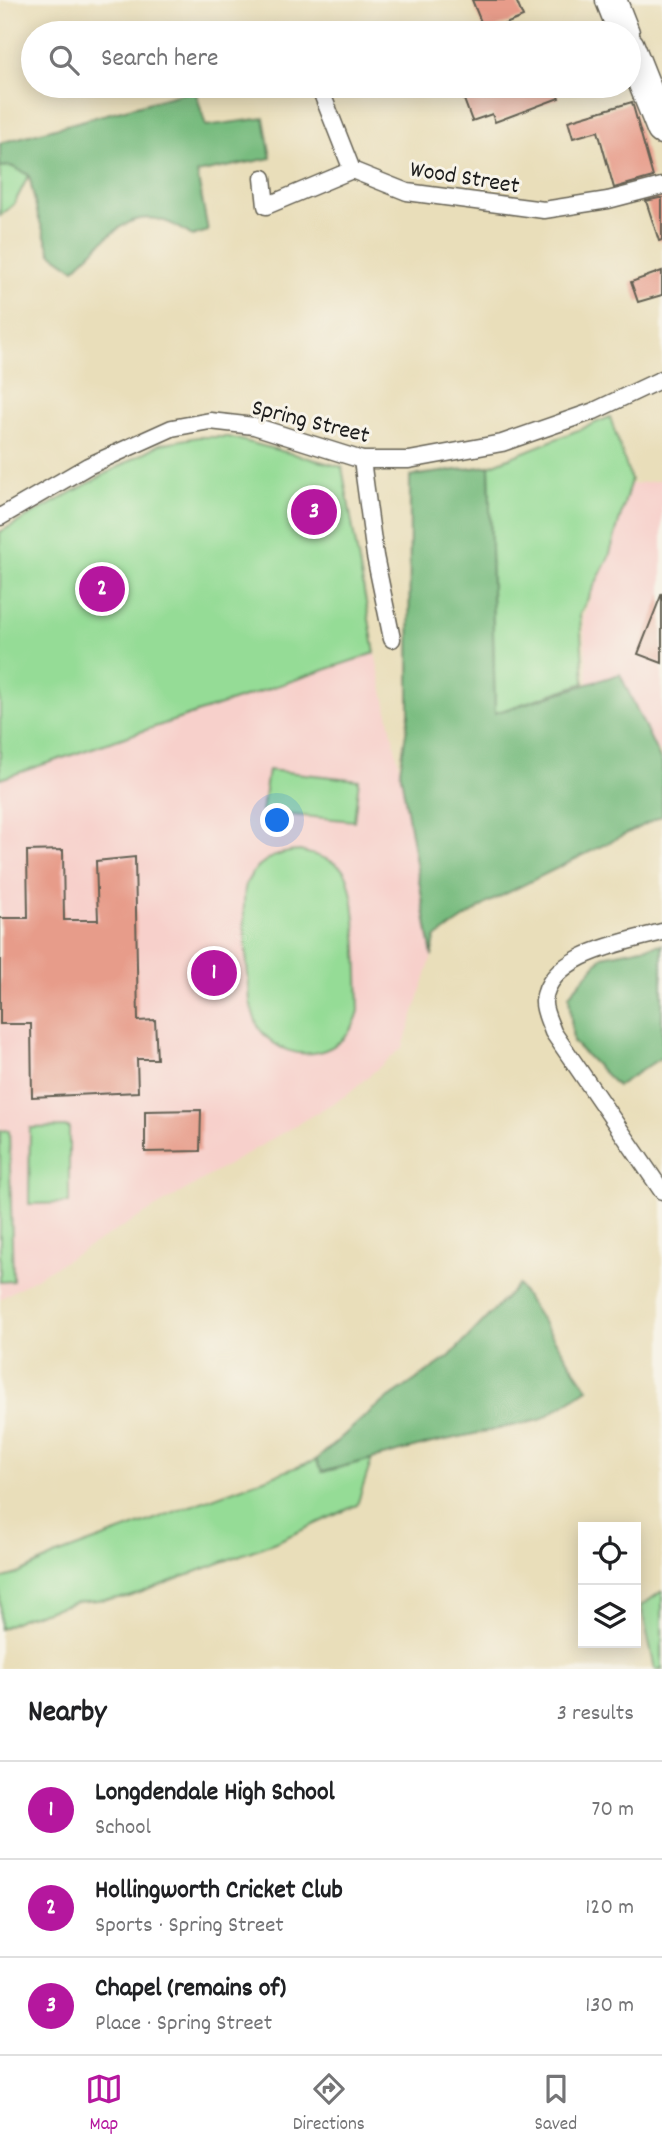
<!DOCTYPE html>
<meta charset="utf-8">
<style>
:root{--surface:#fff;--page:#f2f2f2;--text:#202124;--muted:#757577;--line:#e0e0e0;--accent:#b5179e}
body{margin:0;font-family:Dekko,sans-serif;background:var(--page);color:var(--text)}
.controls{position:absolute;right:21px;bottom:21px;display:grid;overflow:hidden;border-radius:0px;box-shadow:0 4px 18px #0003}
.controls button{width:63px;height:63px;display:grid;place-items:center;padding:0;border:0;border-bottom:2px solid var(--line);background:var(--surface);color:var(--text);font:35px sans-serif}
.you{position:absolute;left:278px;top:821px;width:24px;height:24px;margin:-18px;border:5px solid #fff;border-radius:50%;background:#1a73e8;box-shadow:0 0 0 10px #1a73e833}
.badge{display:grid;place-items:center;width:46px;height:46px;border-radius:50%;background:var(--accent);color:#fff;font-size:23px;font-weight:700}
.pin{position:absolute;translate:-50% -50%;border:4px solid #fff;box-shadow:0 2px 7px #0006}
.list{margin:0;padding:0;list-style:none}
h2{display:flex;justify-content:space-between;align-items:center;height:91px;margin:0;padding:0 28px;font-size:30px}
h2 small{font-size:23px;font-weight:400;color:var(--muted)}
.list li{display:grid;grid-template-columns:46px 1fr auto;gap:21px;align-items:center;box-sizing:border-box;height:98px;padding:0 28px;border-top:2px solid var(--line)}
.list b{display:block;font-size:26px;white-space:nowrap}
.list p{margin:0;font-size:23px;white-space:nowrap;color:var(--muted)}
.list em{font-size:23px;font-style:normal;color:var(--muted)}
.icon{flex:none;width:38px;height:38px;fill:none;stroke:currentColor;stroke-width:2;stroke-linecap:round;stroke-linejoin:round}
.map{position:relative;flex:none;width:662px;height:1669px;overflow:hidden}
.search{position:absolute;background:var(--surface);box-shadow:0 4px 18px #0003;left:21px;right:21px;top:21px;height:77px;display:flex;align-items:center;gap:18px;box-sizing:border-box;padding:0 24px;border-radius:38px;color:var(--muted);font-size:26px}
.sheet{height:385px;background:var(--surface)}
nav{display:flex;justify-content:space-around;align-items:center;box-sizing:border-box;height:98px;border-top:2px solid var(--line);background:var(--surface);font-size:19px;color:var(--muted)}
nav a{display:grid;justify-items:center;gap:4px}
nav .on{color:var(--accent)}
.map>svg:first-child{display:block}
.built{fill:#f7d0cb}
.green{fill:#95dc96;stroke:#587c59;stroke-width:2}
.forest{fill:#78bc7f;stroke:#4a6c4e;stroke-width:2}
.building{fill:#e79c8a}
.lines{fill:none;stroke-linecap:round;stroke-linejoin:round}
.street-casing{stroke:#646053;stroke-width:19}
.highway-casing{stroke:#646053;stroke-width:33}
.street{stroke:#fff;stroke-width:16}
.highway{stroke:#fff;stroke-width:30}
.labels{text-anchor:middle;stroke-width:6;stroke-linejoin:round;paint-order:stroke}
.street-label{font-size:24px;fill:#1c1c1c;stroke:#f7f3e8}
</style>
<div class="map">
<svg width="662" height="1669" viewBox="0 0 662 1669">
<rect width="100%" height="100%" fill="#f7f3e8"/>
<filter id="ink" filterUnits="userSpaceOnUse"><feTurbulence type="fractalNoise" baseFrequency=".0143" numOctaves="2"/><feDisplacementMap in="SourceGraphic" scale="14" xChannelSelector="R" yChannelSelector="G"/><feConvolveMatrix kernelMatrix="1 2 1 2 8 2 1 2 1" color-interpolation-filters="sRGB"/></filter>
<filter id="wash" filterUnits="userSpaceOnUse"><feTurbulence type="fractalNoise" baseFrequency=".00686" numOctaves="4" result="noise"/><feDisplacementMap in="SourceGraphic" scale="28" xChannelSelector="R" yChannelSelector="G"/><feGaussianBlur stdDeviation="1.57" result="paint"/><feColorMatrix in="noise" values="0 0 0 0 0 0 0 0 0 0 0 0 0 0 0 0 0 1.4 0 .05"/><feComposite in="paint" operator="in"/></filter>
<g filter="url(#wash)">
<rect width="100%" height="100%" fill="#e9deba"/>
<g class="built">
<path d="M662,480V754L588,685L583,617L625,506L627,485Z"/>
<path d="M375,653L400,770L432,956L403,1047L345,1096L0,1299V779Z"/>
</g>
<g class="green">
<path d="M11,166L29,175L14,204L0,216V167Z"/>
<path d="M610,417L631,480L609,557L580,614L584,683L495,713L489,466Z"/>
<path d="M198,437H229L342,467L375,653L0,779V532L160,444Z"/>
<path d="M268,770L359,780L354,821L262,812Z"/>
<path d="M300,851C314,855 334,859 344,871C358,890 358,983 359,1011C347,1056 293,1069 262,1032C255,1025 253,1011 250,1002C249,980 239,896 247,882C258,860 277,852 300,851Z"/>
<path d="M69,1127V1203L29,1204L30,1128Z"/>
<path d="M9,1130L13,1281L0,1282V1131Z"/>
<path d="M372,1459L357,1505L278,1541L129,1597L76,1602L23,1618L0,1629V1579L18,1574L54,1556L316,1460L323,1472Z"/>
<path d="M662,1591V1669H655L641,1606Z"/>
</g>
<g class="forest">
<path d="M195,90L206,126L264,118L271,158L197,173L208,231L192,236C137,195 114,232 74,269L51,253L38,216L29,175L11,166L0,167V143Z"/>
<path d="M489,466L495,713L620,674L662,763V816L489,902L435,938L432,956L400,770L409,714L410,476Z"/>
<path d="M662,944V1057L617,1086L573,1042L569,995L603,956Z"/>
<path d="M518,1285L588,1389L540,1420L432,1443L322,1472L316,1460L372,1410L449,1357Z"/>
</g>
<g id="blocks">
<g class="building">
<path d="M472,0H516L523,17L485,32Z"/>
<path d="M459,86H481L486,99L520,86H554L559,98L495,122L492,114L472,121Z"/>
<path d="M632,102L653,177L614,188L598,131L573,138L568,121Z"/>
<path d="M659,198H662V240L659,241L646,201Z"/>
<path d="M662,271V295L638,302L631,282Z"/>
<path d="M662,593V663L638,654Z"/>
<path d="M63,850L64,920H98L96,861L135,857L138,1021L155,1020L157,1059H137L138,1092L32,1097L31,1024H0V918H28L27,851Z"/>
<path d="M201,1110L200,1151L145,1152V1111Z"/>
</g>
</g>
</g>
<g filter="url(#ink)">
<use href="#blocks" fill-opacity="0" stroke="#646053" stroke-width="2"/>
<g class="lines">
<defs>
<g id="street">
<path d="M319,86L352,170L407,192L544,210L608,200L662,186"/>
<path d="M263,178L266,206L352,170"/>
<path d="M362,460L375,556L392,639"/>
<path d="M0,517L88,466L172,428L210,421L254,426L362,460H409L502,443L594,411L662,379"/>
<path d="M662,932C625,942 549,954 544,1001C543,1010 550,1023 553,1032L662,1191"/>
</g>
<g id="highway">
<path d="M611,0L624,33"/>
<path d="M629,46L662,129"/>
</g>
</defs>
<use href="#street" class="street-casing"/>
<use href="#highway" class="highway-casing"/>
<use href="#street" class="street"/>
<use href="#highway" class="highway"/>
</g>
</g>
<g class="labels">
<g class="street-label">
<text transform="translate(465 176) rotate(9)" y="8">Wood Street</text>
<text transform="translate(311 420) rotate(14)" y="8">Spring Street</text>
</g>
</g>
</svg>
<div class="controls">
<button><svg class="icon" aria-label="locate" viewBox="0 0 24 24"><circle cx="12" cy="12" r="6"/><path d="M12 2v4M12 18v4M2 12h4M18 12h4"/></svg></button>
<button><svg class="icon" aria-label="layers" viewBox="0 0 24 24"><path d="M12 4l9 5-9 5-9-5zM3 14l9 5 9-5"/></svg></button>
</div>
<div class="you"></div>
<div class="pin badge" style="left:214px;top:973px">1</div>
<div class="pin badge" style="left:102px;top:589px">2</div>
<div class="pin badge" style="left:314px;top:512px">3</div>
<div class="search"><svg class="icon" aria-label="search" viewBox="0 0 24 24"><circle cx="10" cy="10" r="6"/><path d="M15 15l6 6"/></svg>Search here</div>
</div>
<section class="sheet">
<h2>Nearby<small>3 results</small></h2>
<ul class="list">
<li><span class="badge">1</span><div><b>Longdendale High School</b><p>School</p></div><em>70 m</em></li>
<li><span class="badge">2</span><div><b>Hollingworth Cricket Club</b><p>Sports · Spring Street</p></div><em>120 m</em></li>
<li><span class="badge">3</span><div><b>Chapel (remains of)</b><p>Place · Spring Street</p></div><em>130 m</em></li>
</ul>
</section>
<nav>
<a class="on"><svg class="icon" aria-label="map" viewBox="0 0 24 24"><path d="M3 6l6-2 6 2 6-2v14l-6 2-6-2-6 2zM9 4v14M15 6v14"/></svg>Map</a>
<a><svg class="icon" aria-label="directions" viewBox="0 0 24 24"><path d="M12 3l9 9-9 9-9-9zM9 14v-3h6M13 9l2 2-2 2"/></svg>Directions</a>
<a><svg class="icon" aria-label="saved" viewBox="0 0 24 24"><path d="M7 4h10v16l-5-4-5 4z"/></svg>Saved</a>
</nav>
